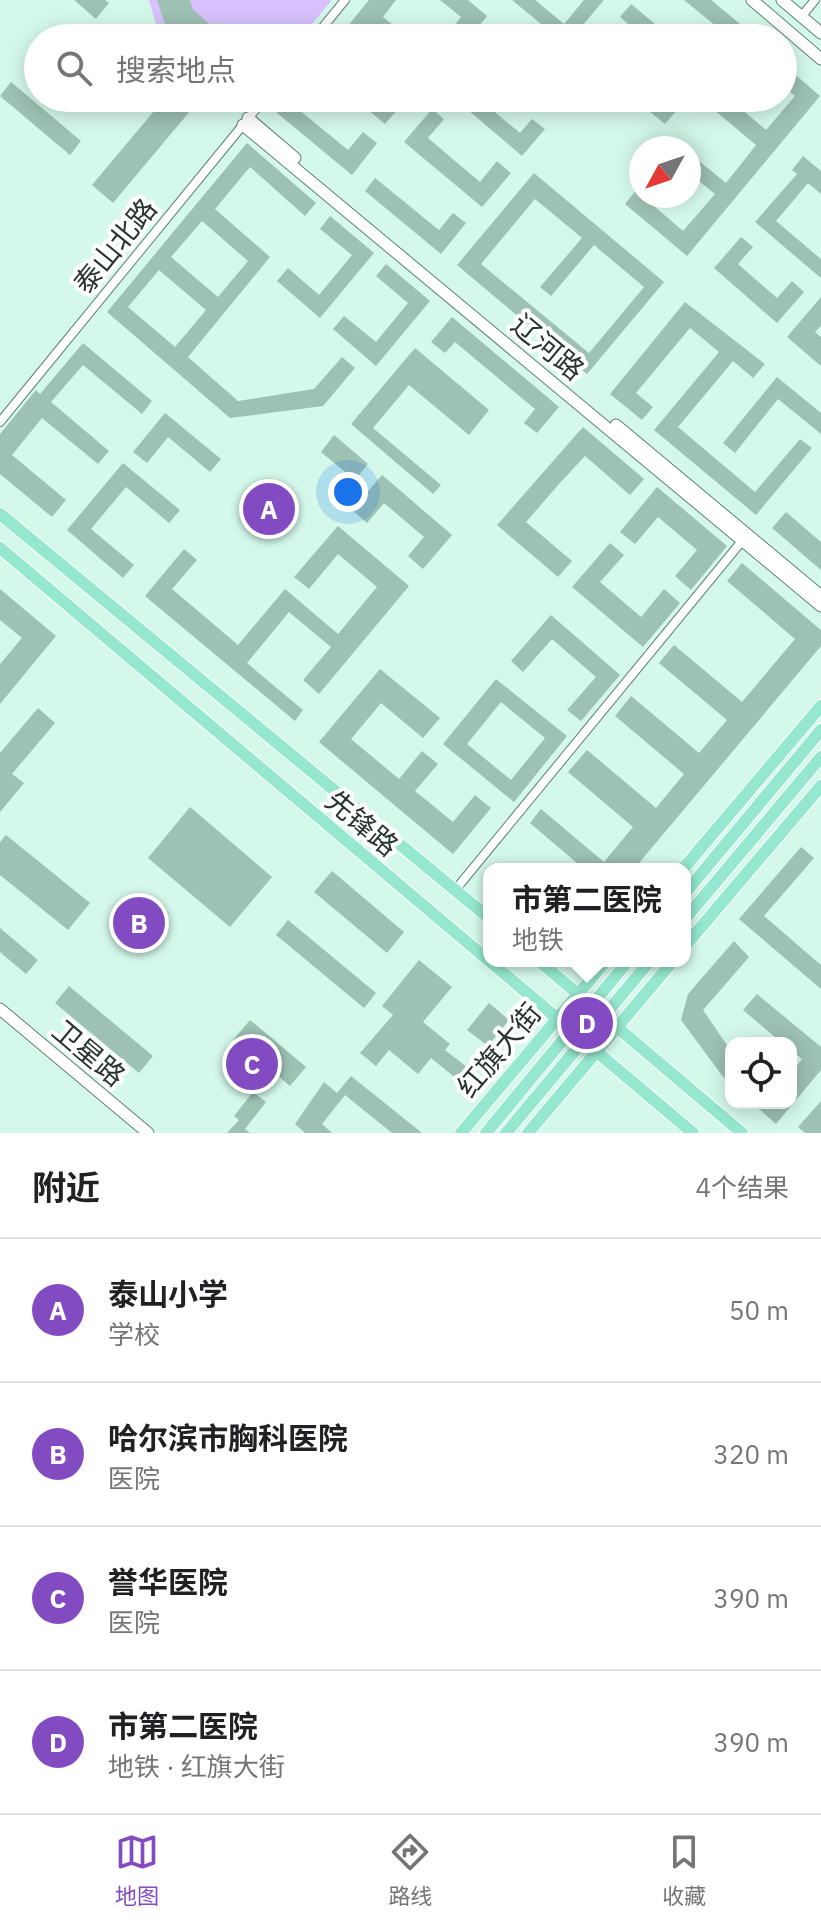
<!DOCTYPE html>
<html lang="zh">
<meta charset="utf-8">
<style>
:root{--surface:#fff;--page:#f2f2f2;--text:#202124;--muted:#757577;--line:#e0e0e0;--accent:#834bc2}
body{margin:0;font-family:"IBM Plex Sans","Noto Sans SC",sans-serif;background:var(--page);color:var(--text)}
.controls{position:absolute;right:24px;bottom:24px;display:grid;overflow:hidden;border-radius:16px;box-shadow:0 4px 20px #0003}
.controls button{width:72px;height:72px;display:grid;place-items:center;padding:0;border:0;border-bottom:2px solid var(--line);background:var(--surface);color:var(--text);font:40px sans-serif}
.compass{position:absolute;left:629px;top:136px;width:72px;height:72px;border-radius:50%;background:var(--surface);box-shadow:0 4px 20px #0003;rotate:230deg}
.you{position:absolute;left:348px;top:492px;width:28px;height:28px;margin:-20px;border:6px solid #fff;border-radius:50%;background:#1a73e8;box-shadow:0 0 0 12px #1a73e833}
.badge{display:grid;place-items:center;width:52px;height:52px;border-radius:50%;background:var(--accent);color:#fff;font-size:26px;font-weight:700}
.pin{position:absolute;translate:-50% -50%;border:4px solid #fff;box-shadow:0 2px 8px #0006}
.popup{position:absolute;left:483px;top:863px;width:208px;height:104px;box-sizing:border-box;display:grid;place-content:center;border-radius:16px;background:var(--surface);filter:drop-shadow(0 2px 6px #0005);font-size:26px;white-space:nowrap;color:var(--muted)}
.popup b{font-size:30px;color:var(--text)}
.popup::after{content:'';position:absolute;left:50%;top:100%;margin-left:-16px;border:16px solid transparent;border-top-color:var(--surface)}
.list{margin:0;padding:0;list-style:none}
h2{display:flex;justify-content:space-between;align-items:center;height:104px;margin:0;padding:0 32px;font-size:34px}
h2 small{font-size:26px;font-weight:400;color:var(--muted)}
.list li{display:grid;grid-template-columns:52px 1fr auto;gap:24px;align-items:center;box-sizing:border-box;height:144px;padding:0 32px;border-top:2px solid var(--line)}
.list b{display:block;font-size:30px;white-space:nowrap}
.list p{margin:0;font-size:26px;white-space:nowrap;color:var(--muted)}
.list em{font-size:26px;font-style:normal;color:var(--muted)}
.icon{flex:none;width:44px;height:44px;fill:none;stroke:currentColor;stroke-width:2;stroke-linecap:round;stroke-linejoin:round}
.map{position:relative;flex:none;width:821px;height:1133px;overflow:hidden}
.search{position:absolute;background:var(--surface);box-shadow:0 4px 20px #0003;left:24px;right:24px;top:24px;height:88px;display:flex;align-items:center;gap:20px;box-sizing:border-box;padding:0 28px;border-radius:44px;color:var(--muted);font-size:30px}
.sheet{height:680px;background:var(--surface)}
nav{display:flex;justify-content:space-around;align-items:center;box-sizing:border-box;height:112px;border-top:2px solid var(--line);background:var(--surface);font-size:22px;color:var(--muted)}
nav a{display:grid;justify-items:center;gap:4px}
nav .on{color:var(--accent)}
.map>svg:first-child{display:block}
.green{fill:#d8c1fc}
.building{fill:#9dc1b3;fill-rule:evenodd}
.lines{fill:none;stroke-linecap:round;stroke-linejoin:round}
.street-casing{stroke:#5f8074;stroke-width:10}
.secondary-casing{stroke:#5f8074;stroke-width:13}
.primary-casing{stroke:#fff;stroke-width:14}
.street{stroke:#fff;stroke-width:8}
.secondary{stroke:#fff;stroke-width:11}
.primary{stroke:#95e8cf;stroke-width:12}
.labels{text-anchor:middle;stroke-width:8;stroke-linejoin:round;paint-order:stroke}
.street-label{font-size:28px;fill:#273530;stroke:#fff}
</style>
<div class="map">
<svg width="821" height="1133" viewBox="0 0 821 1133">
<rect width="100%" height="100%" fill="#d4f9ea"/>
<path class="green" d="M149,0H332L300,38H160Z"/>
<g class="building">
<path d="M74,0H105L109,3L96,19Z"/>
<path d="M157,0H190L193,10L226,38H178L166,27Z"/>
<path d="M369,0H396L383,17L409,38H385L374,29L367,38H338Z"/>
<path d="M440,0H468L487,16L469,38H444L461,17Z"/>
<path d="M512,0H535L564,24L584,0H604L572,38H558Z"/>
<path d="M684,0H711L745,28L737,38H717L722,31Z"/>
<path d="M631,4L672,38H645L620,17Z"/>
<path d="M783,64L820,96L687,256L625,204L641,184V196H650L647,200L683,231L715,194L689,173V153L726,183L756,145L707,104L712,98H728L766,130L795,96L783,86Z"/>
<path d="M11,82L81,141L70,155L0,96Z"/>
<path d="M165,98H201L113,203L92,185Z"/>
<path d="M289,98H307L298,109L348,150L363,132L377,143L352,175L277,113Z"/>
<path d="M354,98H382L397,110L385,124Z"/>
<path d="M454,98H478L520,133L532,119L545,129L522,156Z"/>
<path d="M633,98H656L662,103L667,98H687L665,124Z"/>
<path d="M432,109L444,119L428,138L480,182L497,161L511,173L482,207L404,142Z"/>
<path d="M247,143L316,203L305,216L250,167L215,209L270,257L188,357L238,401L314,389L342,357L355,368L323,406L230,418L107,312ZM202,221L248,261L218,297L171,257ZM159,270L206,310L175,347L128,307Z"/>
<path d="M803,156L821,171V194L808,183L776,221L821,259V278L755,222L797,174L792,170Z"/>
<path d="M534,173L664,282L587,374L457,265ZM535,199L582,238L540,287L551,296L594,245L644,287L589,353L481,264Z"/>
<path d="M375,178L439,230L453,213L466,223L441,254L365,191Z"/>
<path d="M330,216L374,253L320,318L277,281L288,268L319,295L352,255L320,229Z"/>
<path d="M741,237L753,247L738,264L777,298L792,281L804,292L777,323L714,268Z"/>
<path d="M386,264L430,301L376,366L333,329L344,316L376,342L408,303L376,276Z"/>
<path d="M821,297V326L815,332L821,337V366L787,337Z"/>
<path d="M685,302L765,364L753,378L733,361L678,427L755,492L800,439L812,448L756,515L654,430L719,352L690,328L636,393L653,407L642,420L610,394Z"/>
<path d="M452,317L559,407L537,433L524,423L535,409L455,342L445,353L431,342Z"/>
<path d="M83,343L152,401L142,414L83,365L51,402L109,451L98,464L42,418L12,455L66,500L52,517L0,474V434L36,390L40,394Z"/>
<path d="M415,348L489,410L469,435L409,385L373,428L441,485L433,494L351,424Z"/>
<path d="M777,377L821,413V434L778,399L735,453L723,443Z"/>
<path d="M165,413L221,459L210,472L168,437L147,463L133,452Z"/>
<path d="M583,427L644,479L630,495L585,456L559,484L526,522L572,561L558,577L497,525Z"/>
<path d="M334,435L368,464L355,480L321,452Z"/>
<path d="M123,463L180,510L169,523L126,487L91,529L134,565L123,578L67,530Z"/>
<path d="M382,475L452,535L423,569L408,556L424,537L384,503L367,523L352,510Z"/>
<path d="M657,487L727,546L691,590L675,576L697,550L658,517L635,544L620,532Z"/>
<path d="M786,512L821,542V570L772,528Z"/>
<path d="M338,526L409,586L319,694L303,680L331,647L289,612L247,663L303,710L295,721L145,596L184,549L197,560L172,589L238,645L285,589L338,634L377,587L338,554L309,589L294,577Z"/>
<path d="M610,543L624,555L600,582L641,617L664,589L680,603L643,647L572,587Z"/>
<path d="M742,563L821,630V646L634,869H584L530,823L541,809L604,862L633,827L568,772L587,750L656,808L684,774L615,716L631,696L699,753L727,720L659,663L674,645L742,702L795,639L727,581Z"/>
<path d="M0,589L56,636L0,704V664L22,638L0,620Z"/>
<path d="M551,615L620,675L581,721L567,710L596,677L552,639L523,672L511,661Z"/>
<path d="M380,669L440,718L423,738L381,703L351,739L399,779L422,751L438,764L415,791L453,822L475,795L491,808L453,854L319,742Z"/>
<path d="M496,679L567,736L514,802L443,744ZM501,702L545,738L511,780L467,744Z"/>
<path d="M38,708L55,723L12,774L24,783L0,812V753Z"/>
<path d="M190,807L272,877L230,927L148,858Z"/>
<path d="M6,835L90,903L68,930L0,875V842Z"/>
<path d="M801,847L814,858L764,916L821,965V989L739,919Z"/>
<path d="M332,871L404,932L387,953L314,892Z"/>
<path d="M288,920L376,993L364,1008L276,935Z"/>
<path d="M0,928L38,960L26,974L0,952Z"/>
<path d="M734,941L749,957L703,1010L731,1051V1071L724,1078L681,1020L688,994Z"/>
<path d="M419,960L452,987L423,1022L450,1044L445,1050L468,1068L458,1080L431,1058L418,1074L389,1050L376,1066L360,1053L393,1015L382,1006Z"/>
<path d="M69,986L153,1056L139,1073L55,1003Z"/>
<path d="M757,994L821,1047V1070L776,1124L752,1103H791V1073L802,1059L791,1050V1043H782L743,1010Z"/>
<path d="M489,1003L509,1020L488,1046L467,1030Z"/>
<path d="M250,1020L306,1067L290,1086L234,1039Z"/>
<path d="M351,1076L422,1133H392L345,1095L322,1124L332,1133H305L295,1124L324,1082L337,1093Z"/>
<path d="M253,1092L266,1102L245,1129L250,1133H227L239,1120L234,1116Z"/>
<path d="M821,1101V1133H805L798,1127Z"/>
</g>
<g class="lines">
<defs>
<g id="street">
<path d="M801,17L815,0"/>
<path d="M314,38L345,0"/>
<path d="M0,422L265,98"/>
<path d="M456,889L742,541"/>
</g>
<g id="secondary">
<path d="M752,0L821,59"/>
<path d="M782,0L821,33"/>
<path d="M248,118L295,158"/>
<path d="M243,125L821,606"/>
<path d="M616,425L821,596"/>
<path d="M0,1009L148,1133"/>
</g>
<g id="primary">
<path d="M0,514L489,918"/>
<path d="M0,548L693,1133"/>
<path d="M683,869L821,706"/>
<path d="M685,893L821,730"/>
<path d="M685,919L821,757"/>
<path d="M685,946L821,786"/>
<path d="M539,961L742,1133"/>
<path d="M461,1133L606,961"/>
<path d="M486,1133L628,961"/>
<path d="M506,1133L650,961"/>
<path d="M528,1133L673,961"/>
</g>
</defs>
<use href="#street" class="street-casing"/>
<use href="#secondary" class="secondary-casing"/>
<use href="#primary" class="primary-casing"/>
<use href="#street" class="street"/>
<use href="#secondary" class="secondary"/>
<use href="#primary" class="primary"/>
</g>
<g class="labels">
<g class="street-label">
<text transform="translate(115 246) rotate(-51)" y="10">泰山北路</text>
<text transform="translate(548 347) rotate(40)" y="10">辽河路</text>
<text transform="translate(362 823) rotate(40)" y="10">先锋路</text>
<text transform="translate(499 1050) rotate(-50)" y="10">红旗大街</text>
<text transform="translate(89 1053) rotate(40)" y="10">卫星路</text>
</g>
</g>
</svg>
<div class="controls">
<button><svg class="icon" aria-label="locate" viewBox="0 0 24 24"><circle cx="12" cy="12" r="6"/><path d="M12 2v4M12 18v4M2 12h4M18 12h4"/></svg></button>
</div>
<svg class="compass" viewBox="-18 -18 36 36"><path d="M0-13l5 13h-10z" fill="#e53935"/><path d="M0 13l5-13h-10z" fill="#757577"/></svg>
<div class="you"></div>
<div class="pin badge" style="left:269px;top:509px">A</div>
<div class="pin badge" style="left:139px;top:923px">B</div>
<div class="pin badge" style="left:252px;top:1064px">C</div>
<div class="pin badge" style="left:587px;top:1023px">D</div>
<div class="popup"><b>市第二医院</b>地铁</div>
<div class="search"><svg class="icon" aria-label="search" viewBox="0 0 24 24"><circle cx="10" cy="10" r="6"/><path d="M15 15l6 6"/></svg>搜索地点</div>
</div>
<section class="sheet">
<h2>附近<small>4个结果</small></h2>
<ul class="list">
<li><span class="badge">A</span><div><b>泰山小学</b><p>学校</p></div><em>50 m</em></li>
<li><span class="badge">B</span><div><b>哈尔滨市胸科医院</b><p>医院</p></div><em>320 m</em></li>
<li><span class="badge">C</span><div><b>誉华医院</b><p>医院</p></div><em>390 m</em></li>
<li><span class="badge">D</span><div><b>市第二医院</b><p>地铁 · 红旗大街</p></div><em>390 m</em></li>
</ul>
</section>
<nav>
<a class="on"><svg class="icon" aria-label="map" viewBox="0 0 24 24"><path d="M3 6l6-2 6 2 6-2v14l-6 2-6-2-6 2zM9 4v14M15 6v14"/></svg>地图</a>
<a><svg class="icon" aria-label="directions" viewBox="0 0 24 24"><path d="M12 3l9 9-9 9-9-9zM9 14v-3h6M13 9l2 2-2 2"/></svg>路线</a>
<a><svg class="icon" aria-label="saved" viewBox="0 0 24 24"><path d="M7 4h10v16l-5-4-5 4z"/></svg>收藏</a>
</nav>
